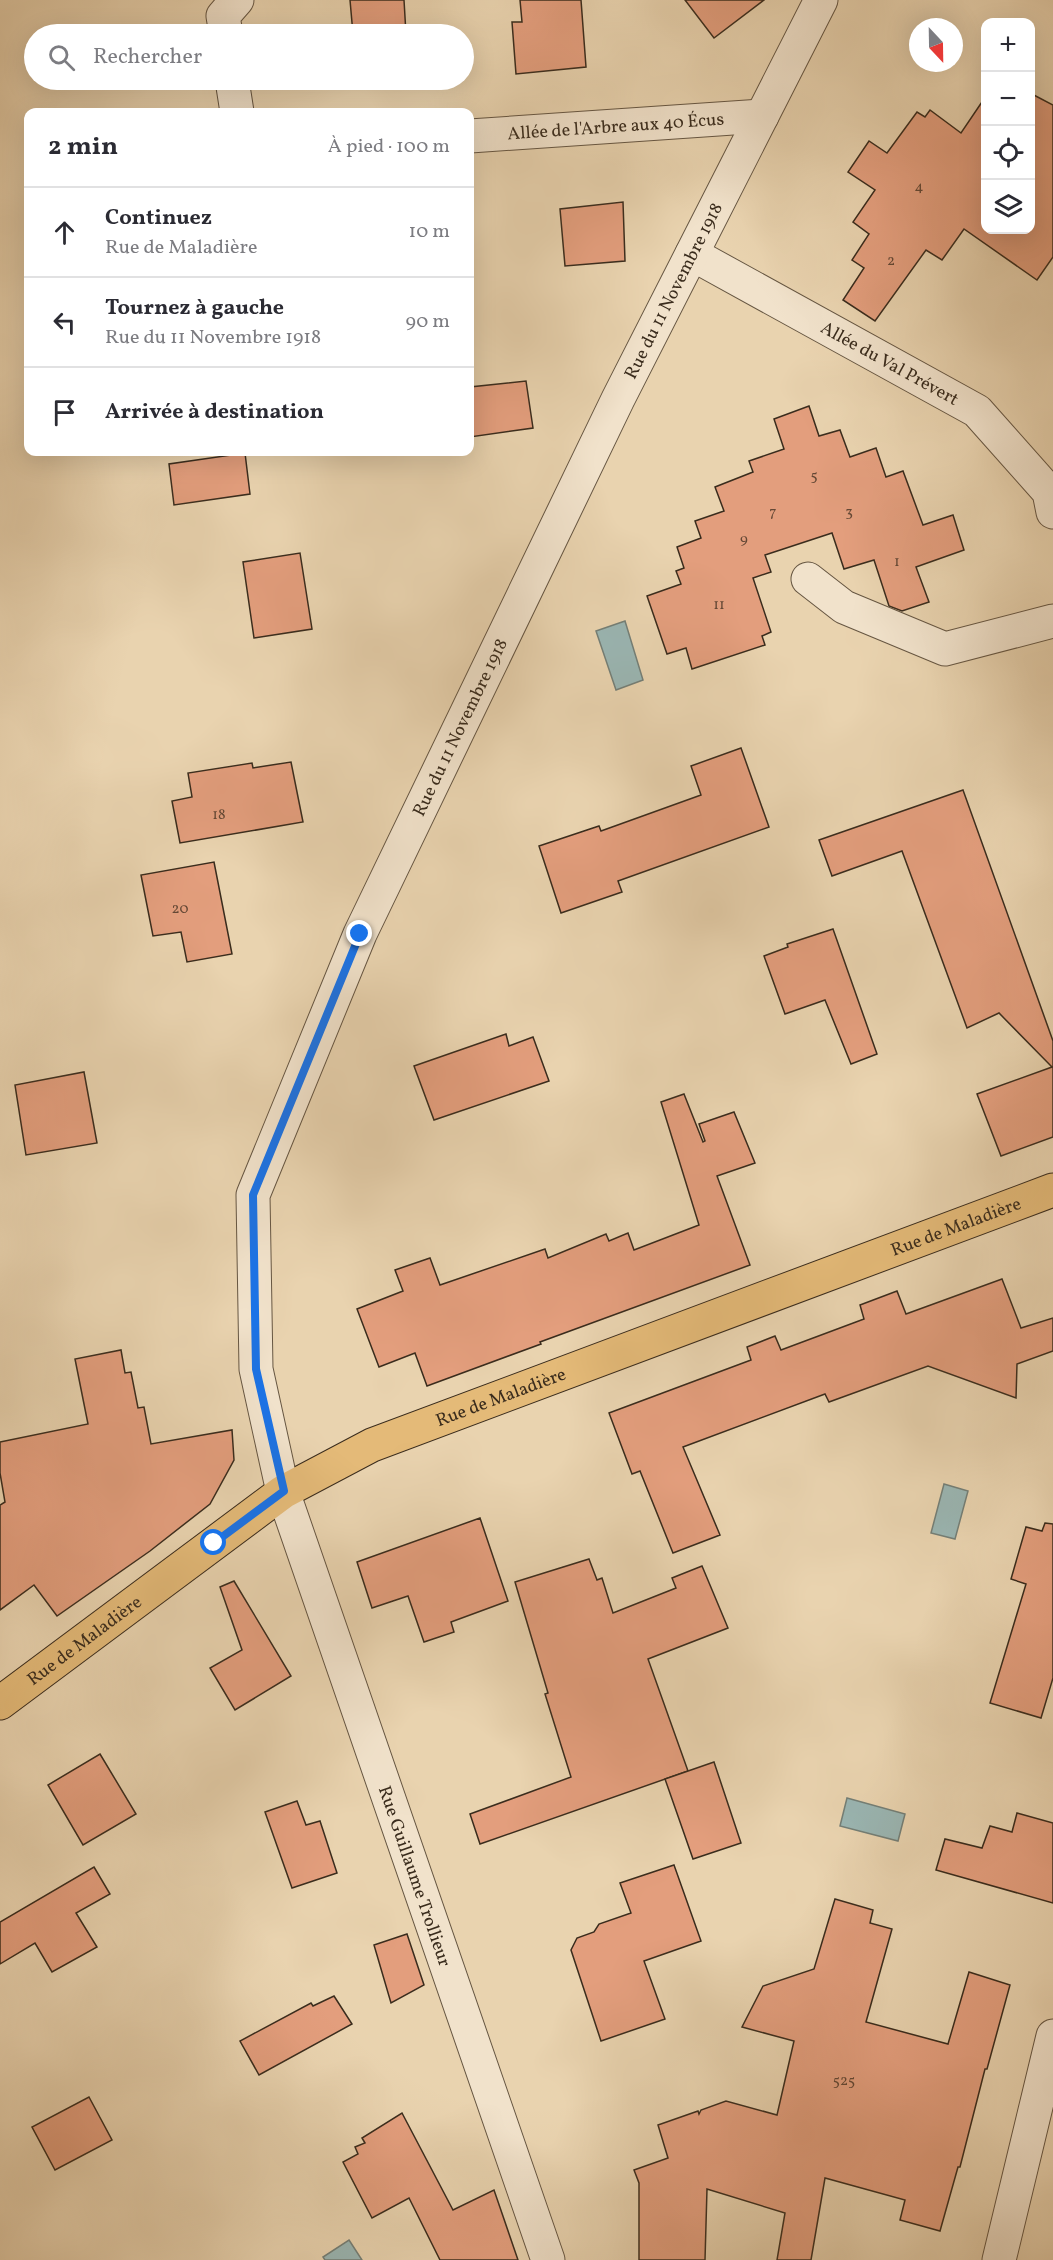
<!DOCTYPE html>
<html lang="fr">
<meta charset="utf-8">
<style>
:root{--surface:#fff;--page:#f2f2f3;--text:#2b2b33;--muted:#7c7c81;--line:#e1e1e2}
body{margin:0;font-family:Vollkorn,serif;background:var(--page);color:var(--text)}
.controls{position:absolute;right:18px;top:18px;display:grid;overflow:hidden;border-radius:12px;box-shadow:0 6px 24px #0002}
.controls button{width:54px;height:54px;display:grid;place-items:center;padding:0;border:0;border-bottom:2px solid var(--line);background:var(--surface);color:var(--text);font:30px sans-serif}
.compass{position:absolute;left:909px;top:18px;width:54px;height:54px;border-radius:50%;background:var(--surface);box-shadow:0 6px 24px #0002;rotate:158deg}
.stop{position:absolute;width:18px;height:18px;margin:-14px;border:4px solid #1a73e8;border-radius:50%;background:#fff}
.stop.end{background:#1a73e8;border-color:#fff;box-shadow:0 2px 6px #0008}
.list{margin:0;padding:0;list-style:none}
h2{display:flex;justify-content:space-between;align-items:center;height:78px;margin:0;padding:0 24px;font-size:26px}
h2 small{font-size:20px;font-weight:400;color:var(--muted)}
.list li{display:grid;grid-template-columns:39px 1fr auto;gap:18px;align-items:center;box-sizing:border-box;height:90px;padding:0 24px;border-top:2px solid var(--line)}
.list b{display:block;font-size:22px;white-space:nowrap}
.list p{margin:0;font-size:20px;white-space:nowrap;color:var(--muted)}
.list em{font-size:20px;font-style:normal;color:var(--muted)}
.icon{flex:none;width:33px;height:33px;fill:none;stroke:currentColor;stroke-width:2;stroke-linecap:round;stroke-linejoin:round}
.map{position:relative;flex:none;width:1053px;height:2260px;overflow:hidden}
.search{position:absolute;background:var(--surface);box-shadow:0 6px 24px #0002;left:24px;top:24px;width:450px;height:66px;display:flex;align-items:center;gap:15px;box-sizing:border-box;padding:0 21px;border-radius:33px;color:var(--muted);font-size:22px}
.panel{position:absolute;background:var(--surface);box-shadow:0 6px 24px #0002;left:24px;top:108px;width:450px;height:348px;border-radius:12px}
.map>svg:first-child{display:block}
.water{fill:#9ab6b3;stroke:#747f77;stroke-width:1.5}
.building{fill:#e39e7d;stroke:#3a2c1d;stroke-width:1.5}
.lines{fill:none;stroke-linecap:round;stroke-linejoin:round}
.minor-casing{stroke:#665642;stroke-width:35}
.major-casing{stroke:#3a2c1d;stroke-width:35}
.minor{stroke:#f1e2cb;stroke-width:33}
.major{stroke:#e4ba78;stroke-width:33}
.route{stroke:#1a73e8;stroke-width:8}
.labels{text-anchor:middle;stroke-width:6;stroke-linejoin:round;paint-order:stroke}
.number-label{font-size:15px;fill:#644835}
.street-label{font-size:18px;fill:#3a2c1d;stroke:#f1e2cb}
</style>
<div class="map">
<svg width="1053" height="2260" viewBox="0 0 1053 2260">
<rect width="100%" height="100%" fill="#e9d3af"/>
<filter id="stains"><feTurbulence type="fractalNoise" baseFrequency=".00333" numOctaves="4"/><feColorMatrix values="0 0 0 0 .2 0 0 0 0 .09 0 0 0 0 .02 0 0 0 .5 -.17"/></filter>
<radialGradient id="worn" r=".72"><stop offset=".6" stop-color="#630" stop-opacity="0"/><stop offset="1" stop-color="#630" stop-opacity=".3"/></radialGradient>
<g class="water">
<path d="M625,621L643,680L616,690L596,631Z"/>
<path d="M944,1484L968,1491L955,1539L931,1533Z"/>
<path d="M847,1798L905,1814L898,1841L840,1826Z"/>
<path d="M349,2240L362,2260H325L323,2257Z"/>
</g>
<g class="building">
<path d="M350,0H404L406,34H353Z"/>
<path d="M520,0H581L586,67L516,74L512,22H522Z"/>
<path d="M685,0H764L714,38Z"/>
<path d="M1030,93L1053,105V257L1037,280L964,229L942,260L926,250L875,321L843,300L864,268L852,260L869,234L853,222L875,190L848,172L869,141L887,153L917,112L925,117L930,110L961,133L986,96V230H1030Z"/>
<path d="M623,202L625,261L565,266L560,209Z"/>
<path d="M526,381L533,428L470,437V387Z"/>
<path d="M809,406L819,436L840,430L850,457L876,448L886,477L903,471L923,525L953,515L964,550L916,567L929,602L902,611L889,606L874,560L844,569L832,533L765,555L771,572L753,578L771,632L762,636L765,645L692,669L686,648L667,654L647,596L681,584L676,571L684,568L677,547L701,538L695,521L724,511L715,487L753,472L749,461L784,449L774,419Z"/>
<path d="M245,453L250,494L174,505L169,464Z"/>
<path d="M300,553L312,629L254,638L243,562Z"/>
<path d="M741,748L769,827L618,881L622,892L561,913L539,846L599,826L601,831L701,795L691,766Z"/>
<path d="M291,762L303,822L180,843L172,801L192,797L188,773L252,763L253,768Z"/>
<path d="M963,790L1053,1041V1137L1001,1156L977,1094L1052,1067L999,1013L967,1028L902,851L832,876L819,840Z"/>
<path d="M214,862L232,954L187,962L181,932L153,936L141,875Z"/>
<path d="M833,929L877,1054L851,1064L825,1000L785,1014L764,956L788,947L787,944Z"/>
<path d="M506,1034L509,1046L533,1037L549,1081L434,1120L414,1066Z"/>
<path d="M84,1072L97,1143L26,1155L15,1085Z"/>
<path d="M684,1094L703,1142L705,1141L699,1124L734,1112L755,1163L717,1176L750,1265L540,1342L541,1344L427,1386L415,1353L379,1367L357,1309L403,1291L395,1270L430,1258L440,1285L545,1249L548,1258L606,1234L609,1241L628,1233L634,1250L699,1225L661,1102Z"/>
<path d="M1002,1279L1021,1328L1053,1318V1351L1017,1364L1016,1398L928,1366L829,1402L825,1394L683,1447L720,1535L673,1553L640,1471L632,1474L609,1413L751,1360L747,1347L775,1336L781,1350L864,1319L860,1305L897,1291L906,1314Z"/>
<path d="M121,1350L125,1373L131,1372L138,1408L144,1407L151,1444L232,1430L234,1460L210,1504L150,1551L57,1616L34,1585L0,1610V1505L5,1502L0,1473V1442L88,1424L75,1359Z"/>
<path d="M480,1518L508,1601L451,1622L454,1632L424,1642L408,1596L372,1608L357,1562Z"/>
<path d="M1045,1523L1053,1524V1678L1041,1718L990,1703L1026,1584L1011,1579L1026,1527L1042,1531Z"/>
<path d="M589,1559L597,1580L602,1578L613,1613L676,1588L672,1578L702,1566L728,1628L648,1659L688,1771L480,1844L470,1814L571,1777L545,1694L548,1693L515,1582Z"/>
<path d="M234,1581L291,1676L235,1710L210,1668L242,1650L220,1587Z"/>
<path d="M100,1754L136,1814L83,1845L48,1785Z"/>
<path d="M714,1762L741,1843L693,1859L665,1779Z"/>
<path d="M297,1801L306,1825L320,1821L337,1873L292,1888L265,1812Z"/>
<path d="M1017,1813L1053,1823V1903L936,1870L945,1839L982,1848L990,1826L1012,1832Z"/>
<path d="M674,1865L701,1941L644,1961L665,2019L601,2041L571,1950L577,1938L594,1932L599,1924L631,1913L620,1883Z"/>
<path d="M94,1867L110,1894L76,1913L97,1947L52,1972L35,1943L0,1964V1922Z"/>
<path d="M835,1899L873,1910L870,1923L892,1929L866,2022L948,2044L969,1972L1010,1985L987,2069H985L960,2167H958L940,2231L900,2220L905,2200L825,2178L811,2260H777L785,2213L707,2189L705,2260H639V2183L634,2170L668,2158L658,2125L698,2111L699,2114L701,2110L726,2101L777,2115L794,2041L742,2027L763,1986L814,1969Z"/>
<path d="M407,1934L424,1985L391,2003L374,1945Z"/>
<path d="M334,1996L352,2024L259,2075L240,2041L311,2003L313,2006Z"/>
<path d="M89,2097L112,2140L55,2170L32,2127Z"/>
<path d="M402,2113L453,2210L494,2190L518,2260H440L409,2198L372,2218L343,2162L358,2154L355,2147L365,2143L362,2138Z"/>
</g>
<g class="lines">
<defs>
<g id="minor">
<path d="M226,34L223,16L237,0"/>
<path d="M232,80L237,112"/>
<path id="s1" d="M470,136L762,116"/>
<path id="s2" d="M692,254L977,411L1049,492L1053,512"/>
<path d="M808,579L844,607L945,649L1053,621"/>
<path id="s3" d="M548,2260L283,1492L256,1369L253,1195L360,934L618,399L821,0"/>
<path d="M999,2260L1053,2036"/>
</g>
<g id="major">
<path id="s4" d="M0,1703L283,1492L372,1445L1053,1190"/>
</g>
</defs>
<use href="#minor" class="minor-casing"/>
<use href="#major" class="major-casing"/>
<use href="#minor" class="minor"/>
<use href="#major" class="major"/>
</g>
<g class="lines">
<path class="route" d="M214,1543L284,1491L256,1369L253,1195L360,934"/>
</g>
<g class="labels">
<g class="number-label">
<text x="919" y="191">4</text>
<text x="891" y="265">2</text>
<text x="814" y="480">5</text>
<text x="773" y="516">7</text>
<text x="849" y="516">3</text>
<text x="744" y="543">9</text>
<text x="897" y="566">1</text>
<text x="719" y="609">11</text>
<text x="219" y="819">18</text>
<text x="180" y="913">20</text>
<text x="844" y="2085">525</text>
</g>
<g class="street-label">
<text dy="6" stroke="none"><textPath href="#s1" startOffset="146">Allée de l'Arbre aux 40 Écus</textPath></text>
<text dy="6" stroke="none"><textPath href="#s3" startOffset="2110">Rue du 11 Novembre 1918</textPath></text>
<text dy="6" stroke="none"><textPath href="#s2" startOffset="226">Allée du Val Prévert</textPath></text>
<text dy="6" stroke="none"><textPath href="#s3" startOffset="1624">Rue du 11 Novembre 1918</textPath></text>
<text dy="6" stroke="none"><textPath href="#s4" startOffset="1077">Rue de Maladière</textPath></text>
<text dy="6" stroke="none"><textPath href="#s4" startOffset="591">Rue de Maladière</textPath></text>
<text dy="6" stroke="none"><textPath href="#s4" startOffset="105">Rue de Maladière</textPath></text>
<text transform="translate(415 1876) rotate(71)" y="6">Rue Guillaume Trollieur</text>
</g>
</g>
<rect width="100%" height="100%" filter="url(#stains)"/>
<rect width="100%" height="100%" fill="url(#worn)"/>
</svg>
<div class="controls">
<button>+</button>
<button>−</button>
<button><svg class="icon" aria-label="locate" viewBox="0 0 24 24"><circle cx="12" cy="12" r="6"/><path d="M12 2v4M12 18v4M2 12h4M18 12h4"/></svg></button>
<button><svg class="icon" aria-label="layers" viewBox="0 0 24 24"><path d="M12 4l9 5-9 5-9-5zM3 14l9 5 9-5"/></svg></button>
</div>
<svg class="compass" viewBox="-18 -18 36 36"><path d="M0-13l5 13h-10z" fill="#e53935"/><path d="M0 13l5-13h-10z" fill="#7c7c81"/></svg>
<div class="stop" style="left:214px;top:1543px"></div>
<div class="stop end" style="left:360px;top:934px"></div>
<div class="search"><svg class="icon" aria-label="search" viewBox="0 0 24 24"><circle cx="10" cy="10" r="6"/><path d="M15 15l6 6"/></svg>Rechercher</div>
<section class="panel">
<h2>2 min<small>À pied · 100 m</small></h2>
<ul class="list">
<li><svg class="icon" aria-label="ahead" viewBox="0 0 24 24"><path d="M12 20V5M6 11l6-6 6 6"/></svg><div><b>Continuez</b><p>Rue de Maladière</p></div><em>10 m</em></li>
<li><svg class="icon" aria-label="left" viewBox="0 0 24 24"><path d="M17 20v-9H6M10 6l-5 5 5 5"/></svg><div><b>Tournez à gauche</b><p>Rue du 11 Novembre 1918</p></div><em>90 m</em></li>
<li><svg class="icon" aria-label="arrive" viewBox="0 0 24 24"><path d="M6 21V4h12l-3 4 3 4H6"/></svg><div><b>Arrivée à destination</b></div></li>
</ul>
</section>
</div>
